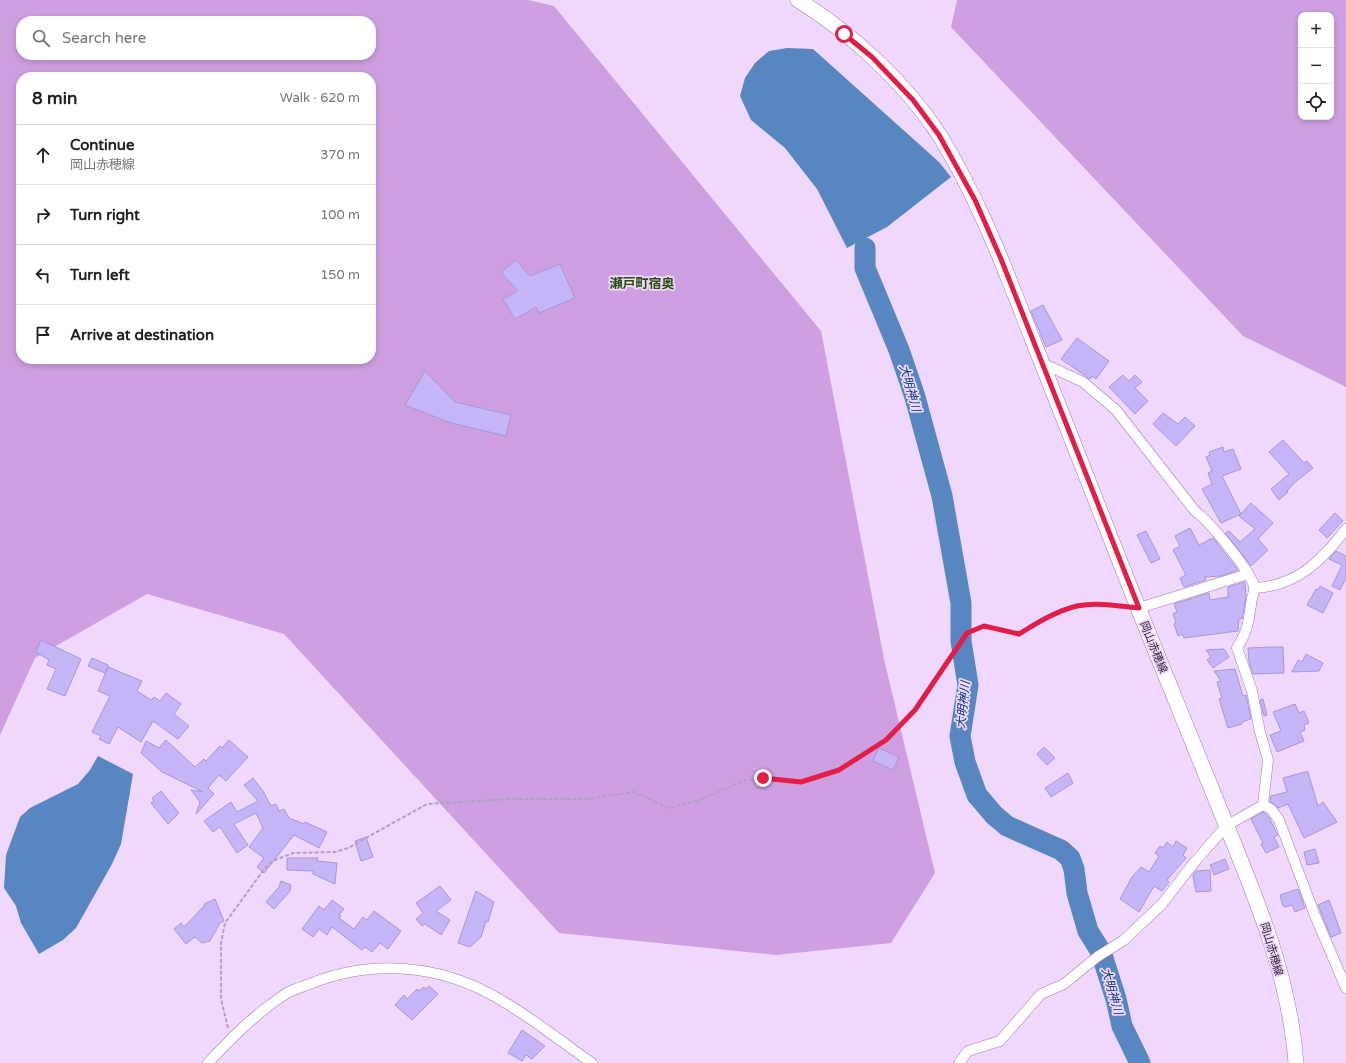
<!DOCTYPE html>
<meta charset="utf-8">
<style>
:root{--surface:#fff;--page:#f6f6f6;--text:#202124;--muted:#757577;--line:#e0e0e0}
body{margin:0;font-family:"Varela Round","Noto Sans JP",sans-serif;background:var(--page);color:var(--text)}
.controls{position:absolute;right:12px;top:12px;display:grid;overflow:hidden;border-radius:8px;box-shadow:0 2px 6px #0003}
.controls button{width:36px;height:36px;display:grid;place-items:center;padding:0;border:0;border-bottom:1px solid var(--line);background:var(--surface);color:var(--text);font:20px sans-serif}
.stop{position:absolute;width:12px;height:12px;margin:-9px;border:3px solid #e11d48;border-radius:50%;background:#fff}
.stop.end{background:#e11d48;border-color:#fff;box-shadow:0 1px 4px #0008}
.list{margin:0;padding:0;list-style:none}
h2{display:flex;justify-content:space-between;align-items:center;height:52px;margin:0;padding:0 16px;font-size:17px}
h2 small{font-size:13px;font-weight:400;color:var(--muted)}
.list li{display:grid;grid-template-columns:26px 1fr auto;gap:12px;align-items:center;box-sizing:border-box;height:60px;padding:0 16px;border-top:1px solid var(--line)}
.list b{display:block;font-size:15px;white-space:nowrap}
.list p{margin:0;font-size:13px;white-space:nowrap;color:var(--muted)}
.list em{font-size:13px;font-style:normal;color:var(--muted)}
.icon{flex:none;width:22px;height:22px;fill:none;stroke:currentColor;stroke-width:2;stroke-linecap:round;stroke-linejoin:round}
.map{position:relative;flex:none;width:1346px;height:1063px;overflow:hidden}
.search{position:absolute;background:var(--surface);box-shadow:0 2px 6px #0003;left:16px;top:16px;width:360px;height:44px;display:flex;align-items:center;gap:10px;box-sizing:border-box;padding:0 14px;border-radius:16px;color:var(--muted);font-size:15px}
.panel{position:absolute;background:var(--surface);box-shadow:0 2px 6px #0003;left:16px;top:72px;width:360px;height:292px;border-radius:16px}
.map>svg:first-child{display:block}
.forest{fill:#cea0e1;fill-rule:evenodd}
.water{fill:#5886c0}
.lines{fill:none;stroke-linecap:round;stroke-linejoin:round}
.stream{stroke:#5886c0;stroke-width:3.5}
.river{stroke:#5886c0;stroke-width:21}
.building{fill:#c6b6f8;stroke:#a797d7}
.street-casing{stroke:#a079b2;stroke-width:11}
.primary-casing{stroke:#a079b2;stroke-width:16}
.path{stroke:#b59fbf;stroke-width:2;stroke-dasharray:4 2;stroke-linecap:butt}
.street{stroke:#fff;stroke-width:10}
.primary{stroke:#fff;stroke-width:15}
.route{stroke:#e11d48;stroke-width:5}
.labels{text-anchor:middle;stroke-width:3.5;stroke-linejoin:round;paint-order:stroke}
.street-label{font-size:11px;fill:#302037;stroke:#f0d7fc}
.water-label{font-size:12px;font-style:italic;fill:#0c3c72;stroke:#f0d7fc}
.quarter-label{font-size:13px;font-weight:bold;fill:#274c0c;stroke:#f0d7fc}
</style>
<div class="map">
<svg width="1346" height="1063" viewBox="0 0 1346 1063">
<rect width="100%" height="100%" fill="#f0d7fc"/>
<g class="forest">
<path d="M0,0H528L554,6L821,331L884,659L935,873L891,943L776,955L559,933L284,634L147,594L35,658L0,735ZM21,21H371V55H21ZM21,77H371V359H21Z"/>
<path d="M957,0H1346V387L1243,336L951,27ZM1301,15H1331V117H1301Z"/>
</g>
<g class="water">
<path d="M787,48L813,49L939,162L951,177L887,227L847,248L817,189L785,148L751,120L740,96L745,78L755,63L769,51Z"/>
<path d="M98,756L133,774L121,844L112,864L76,928L63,940L39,954L21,923L16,906L4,888L6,855L20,817L30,808L78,784L90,770Z"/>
</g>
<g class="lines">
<path class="stream" d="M862,237L865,248"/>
<path class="river" d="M865,248V268L899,350L915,397L942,496L961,603V641L968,685L960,736L965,762L977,795L994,815L1007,826L1061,850L1070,858L1074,869L1077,893L1088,931L1101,952L1116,999L1122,1026L1140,1063"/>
</g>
<g class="building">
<path d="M516,260L530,276L560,264L575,298L539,313L536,307L515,319L503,299L518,291L501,272Z"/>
<path d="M1043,305L1062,340L1046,347L1031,311Z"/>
<path d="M1077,338L1109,361L1096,379L1092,376L1090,379L1061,359Z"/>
<path d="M425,371L455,402L511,415L506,436L451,423L405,405Z"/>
<path d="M1123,375L1129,381L1135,375L1142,382L1135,388L1148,401L1135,414L1109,387Z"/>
<path d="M1163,413L1178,424L1185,417L1195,426L1176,446L1153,424Z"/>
<path d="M1283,440L1304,463L1307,461L1313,468L1294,483L1287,491L1288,492L1279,500L1271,489L1289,474L1269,452Z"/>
<path d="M1223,447L1224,452L1233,449L1241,469L1222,476L1241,514L1221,523L1202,489L1212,484L1208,473L1212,471L1206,457L1210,455L1209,452Z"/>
<path d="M1251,503L1273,523L1258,539L1268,550L1251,566L1225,533L1229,531L1240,542L1255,529L1239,516Z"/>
<path d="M1335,513L1343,521L1327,538L1319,530Z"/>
<path d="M1190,528L1199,545L1213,538L1238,570L1221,576L1205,577L1206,580L1184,587L1180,578L1186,575L1173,550L1180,546L1175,536Z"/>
<path d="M1146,531L1160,559L1151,563L1137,535Z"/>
<path d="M1336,551L1346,556V578L1340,590L1332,586L1342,565L1329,559Z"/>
<path d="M1245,582L1246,597L1242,619H1239L1238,631L1184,638L1182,634L1178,636L1174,624L1176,623L1173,614L1177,612L1174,604L1209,593L1210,600L1228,597V587Z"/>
<path d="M1320,586L1333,593L1323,613L1307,605L1316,589L1318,590Z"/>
<path d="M41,640L81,659L65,696L47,689L56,669L47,665L49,660L36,652Z"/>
<path d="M1272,647H1283L1284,673L1253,674L1249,662L1248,648Z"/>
<path d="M1224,649L1229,657L1213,668L1207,660L1211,657L1206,650Z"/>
<path d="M1306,654L1323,663L1319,671L1292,672L1298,660L1302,662Z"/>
<path d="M92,658L108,665L105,673L88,666Z"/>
<path d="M108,667L142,681L137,691L151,700L154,697L160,701L166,693L181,704L174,714L189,726L178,739L153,721L141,742L118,727L109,744L99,739L101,736L92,732L110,696L98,691Z"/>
<path d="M1235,669L1243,696L1246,695L1251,719L1242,722V724L1228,728L1219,699L1222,698L1217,682L1221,681L1214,671Z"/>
<path d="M1263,699L1267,715L1264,716L1260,700Z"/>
<path d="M1295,704L1299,713L1304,711L1309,723L1304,725L1305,730L1300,732L1304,741L1277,752L1270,735L1281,731L1273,712Z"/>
<path d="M166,740L195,767L204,759L206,761L220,746L222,748L229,740L248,757L226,781L219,775L208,788L214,794L196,814L200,802L191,790L203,792L162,772L141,753L146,741L159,748Z"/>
<path d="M1044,747L1055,758L1047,765L1037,754Z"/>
<path d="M879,748L899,757L893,770L873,761Z"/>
<path d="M1305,772H1308L1318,806L1323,802L1337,822L1304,838L1288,804L1278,808L1270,801L1271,796L1287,792L1283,778Z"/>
<path d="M1068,773L1073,783L1051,797L1045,788Z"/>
<path d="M253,778L263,791L271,806L276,804L279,811L284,809L289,818L304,824L305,822L327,832L319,848L294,835L264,873L257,867L264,858L249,847L263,828L256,813L234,824L248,845L237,853L220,827L213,832L204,821L231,802L237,812L258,801L244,785Z"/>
<path d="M161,791L179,813L168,824L151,803L154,801L152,798Z"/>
<path d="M1263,812L1269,817L1276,832L1278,835L1274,837L1279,847L1266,853L1261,844L1263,843L1251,819Z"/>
<path d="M366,837L373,857L361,861L355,841Z"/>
<path d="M1176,841L1187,848L1183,855L1186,858L1167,880L1169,882L1162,891L1154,886L1139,912L1120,899L1132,877L1141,867L1149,872L1159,856L1155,853L1160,846L1163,848L1167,842L1173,847Z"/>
<path d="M1315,849L1319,863L1307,865L1304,852Z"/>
<path d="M287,858H318L317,861L337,863L335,884L313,874V871L287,870Z"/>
<path d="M1225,859L1229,869L1214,875L1210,865Z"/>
<path d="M1210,870L1211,891L1196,892L1193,875L1196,871Z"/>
<path d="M281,881L291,885L290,891L274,909L266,902L279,887Z"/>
<path d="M440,886L451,900L436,911L450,920L441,935L425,924L422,926L416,919L423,913L416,903Z"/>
<path d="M1298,889L1305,908L1295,912L1292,905L1286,907L1283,906L1280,895Z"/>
<path d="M476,891L494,902L488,922L486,921L481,937L470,947L458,943Z"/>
<path d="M215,899L224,921L220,923L210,941L202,943L195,937L186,944L174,929L181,923L184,927L205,905L204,904Z"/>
<path d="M332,900L344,909L339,915L341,916L339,918L354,929L363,917L367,920L374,911L401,931L388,949L380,943L372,952L365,947L362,950L332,927L327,935L319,929L313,937L302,929L319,906L324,910Z"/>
<path d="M1329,900L1341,933L1331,937L1318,905Z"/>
<path d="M429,986L438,994L412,1020L395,1005L404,995L407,999L417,989L419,991L424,987L426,989Z"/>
<path d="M522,1030L545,1046L532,1059L526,1055L522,1061L508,1053Z"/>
</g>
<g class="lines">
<defs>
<g id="street">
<path d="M1042,363L1083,382L1116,410L1195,511C1210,522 1249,569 1254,586C1255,590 1253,595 1252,598C1248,622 1250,626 1237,648L1252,691L1260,732L1268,760L1263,805"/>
<path d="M1255,588C1296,586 1322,561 1346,529"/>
<path d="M1139,608L1248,574"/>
<path d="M1263,805L1271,809L1279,820L1314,913L1346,988"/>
<path d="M208,1063C232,1037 257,1012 287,993C294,989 302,987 310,984C363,962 425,963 478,988C517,1006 556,1038 592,1063"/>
<path d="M959,1063L968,1051L1000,1041L1041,994L1064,984L1097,957L1124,940L1162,904L1193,864L1226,826L1263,805"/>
</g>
<path id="primary" d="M798,0C851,33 906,83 940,136C979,199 1005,269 1032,338C1067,427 1102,516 1137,605C1166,678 1196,750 1225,822C1257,900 1290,979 1296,1063"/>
</defs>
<use href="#street" class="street-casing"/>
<use href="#primary" class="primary-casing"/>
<path class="path" d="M228,1028L221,999V943L225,923L265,868L275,860L293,853L335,852L348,848L427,804L509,799H587L634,792L669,808L697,801L745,780L763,778L801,782L839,770L886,740L915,710L967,633L984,626L1019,634C1056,611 1078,601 1124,606"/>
<use href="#street" class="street"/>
<use href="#primary" class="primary"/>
</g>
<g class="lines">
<path class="route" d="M763,778L801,782L839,770L886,740L915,710L967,633L984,626L1019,634C1037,623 1056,611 1077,606C1097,602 1119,606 1139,608L1001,259L975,200L939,135L913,100L872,57L844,34"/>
</g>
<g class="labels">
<g class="street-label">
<text transform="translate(1154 647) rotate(68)" y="4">岡山赤穂線</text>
<text transform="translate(1272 949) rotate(74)" y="4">岡山赤穂線</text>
</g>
<g class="water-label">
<text transform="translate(910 388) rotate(74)" y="4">大明神川</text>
<text transform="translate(963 705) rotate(-84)" y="4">大明神川</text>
<text transform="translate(1112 991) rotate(74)" y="4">大明神川</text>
</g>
<g class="quarter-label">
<text x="642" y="288">瀬戸町宿奥</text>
</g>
</g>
</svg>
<div class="controls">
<button>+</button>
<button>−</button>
<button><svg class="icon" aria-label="locate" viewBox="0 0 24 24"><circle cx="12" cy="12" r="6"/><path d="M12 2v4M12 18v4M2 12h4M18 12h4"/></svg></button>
</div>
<div class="stop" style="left:844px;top:34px"></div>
<div class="stop end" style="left:763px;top:778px"></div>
<div class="search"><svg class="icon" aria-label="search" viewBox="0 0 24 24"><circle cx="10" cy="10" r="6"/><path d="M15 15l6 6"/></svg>Search here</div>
<section class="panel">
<h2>8 min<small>Walk · 620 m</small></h2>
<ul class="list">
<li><svg class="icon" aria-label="ahead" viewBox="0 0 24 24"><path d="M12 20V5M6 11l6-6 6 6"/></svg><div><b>Continue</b><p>岡山赤穂線</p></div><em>370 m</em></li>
<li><svg class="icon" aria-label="right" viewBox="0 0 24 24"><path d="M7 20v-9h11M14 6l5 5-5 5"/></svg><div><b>Turn right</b></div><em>100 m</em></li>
<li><svg class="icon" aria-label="left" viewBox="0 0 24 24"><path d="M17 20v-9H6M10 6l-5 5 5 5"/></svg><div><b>Turn left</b></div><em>150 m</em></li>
<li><svg class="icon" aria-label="arrive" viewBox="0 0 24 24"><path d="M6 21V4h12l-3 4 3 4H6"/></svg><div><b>Arrive at destination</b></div></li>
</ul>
</section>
</div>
